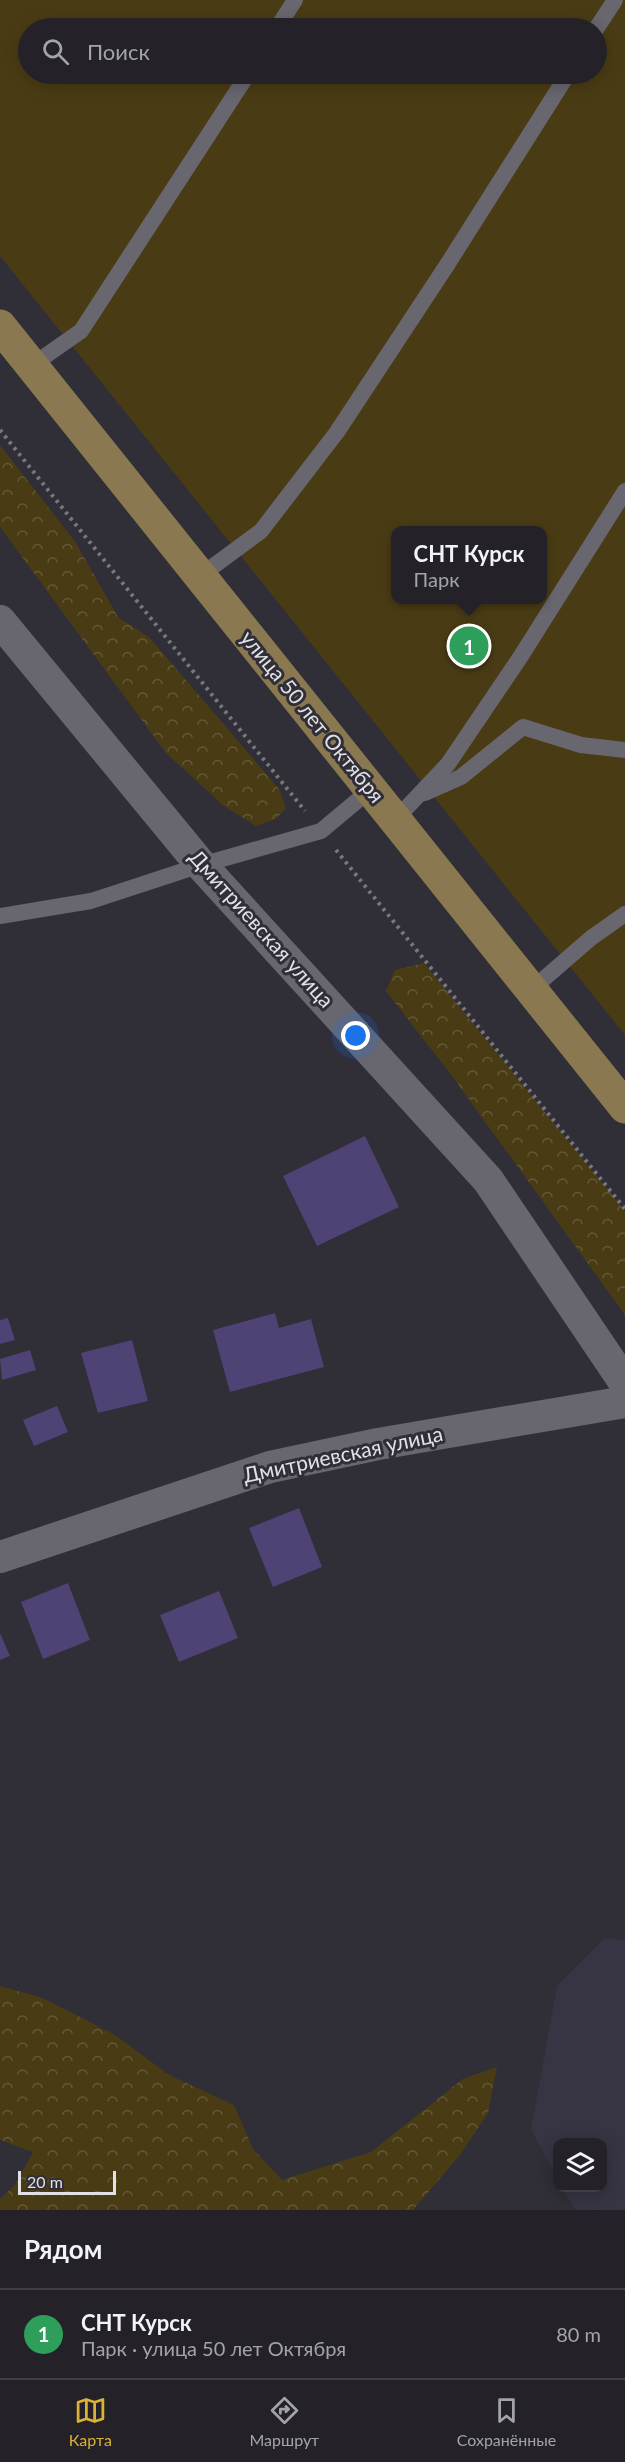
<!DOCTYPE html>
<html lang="ru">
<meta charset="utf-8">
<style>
:root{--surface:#242228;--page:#2c2a30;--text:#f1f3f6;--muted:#a3a4a8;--line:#413f45;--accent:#dbb233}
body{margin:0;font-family:Lato,sans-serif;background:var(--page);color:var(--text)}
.controls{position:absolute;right:18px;bottom:18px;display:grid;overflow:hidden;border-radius:12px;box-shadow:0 3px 15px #0003}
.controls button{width:54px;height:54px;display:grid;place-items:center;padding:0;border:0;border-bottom:2px solid var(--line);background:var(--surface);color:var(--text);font:30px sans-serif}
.scale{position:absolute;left:18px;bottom:15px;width:98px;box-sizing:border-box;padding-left:6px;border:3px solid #e2e1e7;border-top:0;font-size:16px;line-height:21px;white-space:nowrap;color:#e2e1e7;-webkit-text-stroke:4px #302e36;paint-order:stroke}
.you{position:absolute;left:356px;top:1036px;width:21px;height:21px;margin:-15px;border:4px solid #fff;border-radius:50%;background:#1a73e8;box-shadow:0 0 0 9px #1a73e833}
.badge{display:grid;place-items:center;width:39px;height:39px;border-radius:50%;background:var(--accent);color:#fff;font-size:20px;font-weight:700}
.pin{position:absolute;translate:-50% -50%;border:3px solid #fff;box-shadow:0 2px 6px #0006}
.popup{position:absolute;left:391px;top:526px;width:156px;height:78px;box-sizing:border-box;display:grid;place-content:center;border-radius:12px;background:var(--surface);filter:drop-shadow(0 2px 4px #0005);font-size:20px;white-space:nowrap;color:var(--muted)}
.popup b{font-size:22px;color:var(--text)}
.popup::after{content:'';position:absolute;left:50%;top:100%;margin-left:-12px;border:12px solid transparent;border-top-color:var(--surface)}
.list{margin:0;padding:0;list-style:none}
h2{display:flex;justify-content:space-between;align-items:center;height:78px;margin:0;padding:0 24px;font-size:26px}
h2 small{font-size:20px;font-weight:400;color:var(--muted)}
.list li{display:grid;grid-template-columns:39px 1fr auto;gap:18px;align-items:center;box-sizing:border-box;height:90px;padding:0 24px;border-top:2px solid var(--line)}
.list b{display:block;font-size:22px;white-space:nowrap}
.list p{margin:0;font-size:20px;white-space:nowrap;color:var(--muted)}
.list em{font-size:20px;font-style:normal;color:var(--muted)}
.icon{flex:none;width:33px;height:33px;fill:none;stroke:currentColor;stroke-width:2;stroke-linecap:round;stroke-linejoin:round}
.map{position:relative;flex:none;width:625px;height:2210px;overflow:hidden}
.search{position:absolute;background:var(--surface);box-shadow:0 3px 15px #0003;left:18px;right:18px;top:18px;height:66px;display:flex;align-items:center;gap:15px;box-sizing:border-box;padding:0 21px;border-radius:33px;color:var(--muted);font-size:22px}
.sheet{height:168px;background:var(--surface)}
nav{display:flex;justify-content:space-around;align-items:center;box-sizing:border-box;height:84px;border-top:2px solid var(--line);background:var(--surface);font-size:16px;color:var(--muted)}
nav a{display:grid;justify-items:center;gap:3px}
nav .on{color:var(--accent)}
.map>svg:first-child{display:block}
.built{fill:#373443}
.forest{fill:url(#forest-crowns)}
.garden{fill:#493c15;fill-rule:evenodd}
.building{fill:#4f4274}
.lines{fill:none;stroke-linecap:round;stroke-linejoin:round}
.path{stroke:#79777e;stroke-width:4;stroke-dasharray:3 4.5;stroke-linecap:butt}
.lane{stroke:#68666f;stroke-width:16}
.street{stroke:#68666f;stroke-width:32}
.primary{stroke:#8a7950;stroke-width:33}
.labels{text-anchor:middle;stroke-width:6;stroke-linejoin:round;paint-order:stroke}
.street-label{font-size:21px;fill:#e2e1e7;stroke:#302e36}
</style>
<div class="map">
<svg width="625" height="2210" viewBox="0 0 625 2210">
<defs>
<pattern id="forest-crowns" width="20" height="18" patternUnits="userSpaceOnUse" patternTransform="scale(1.5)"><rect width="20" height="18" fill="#493c15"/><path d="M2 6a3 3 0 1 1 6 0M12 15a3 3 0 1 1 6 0" fill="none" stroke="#635837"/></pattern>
</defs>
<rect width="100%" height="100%" fill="#302e36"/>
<path class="built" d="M605,1938L625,1940V2210H575L563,2188H602V2142H558L557,2178L531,2129L557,1986Z"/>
<g class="forest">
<path d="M0,445L76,543L118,617L150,638L279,789L286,808L276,819L256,826L224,806L166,753L0,527Z"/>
<path d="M424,963L625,1211V1315L452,1076L386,991L395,970Z"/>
<path d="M0,1986L43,1998L115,2035L169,2075L234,2105L253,2149L282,2180L371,2152L463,2079L497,2067L488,2113L460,2155L413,2210H0V2199L15,2185L33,2152L0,2140Z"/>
</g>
<path class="garden" d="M0,0H625V1035L0,256ZM28,28H596V74H28ZM396,530H542V600H396Z"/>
<g class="building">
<path d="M365,1136L399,1207L317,1246L283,1176Z"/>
<path d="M275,1313L279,1328L311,1319L324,1367L230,1392L213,1330Z"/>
<path d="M8,1318L15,1340L0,1344V1320Z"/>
<path d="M132,1340L148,1401L98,1413L81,1353Z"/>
<path d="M30,1350L36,1370L2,1380L0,1359Z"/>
<path d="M57,1406L68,1432L34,1446L23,1420Z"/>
<path d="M299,1508L322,1567L273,1587L249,1528Z"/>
<path d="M68,1583L90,1640L43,1659L21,1602Z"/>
<path d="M219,1591L238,1638L179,1662L160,1615Z"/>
<path d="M0,1633L10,1656L0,1660Z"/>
</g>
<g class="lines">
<g class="path">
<path d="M0,430L305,811"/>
<path d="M336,850L625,1209"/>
</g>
<g class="lane">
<path d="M277,28L295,0"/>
<path d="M596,29L615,0"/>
<path d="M31,366L81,331L248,74"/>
<path d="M200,576L261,531L337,432L447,265L568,74"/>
<path d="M425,793L461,777L523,727L581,745L625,750"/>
<path d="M395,820L448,764L521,656L625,491"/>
<path d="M0,916L91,901L201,865L321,831L370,790"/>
<path d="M531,990L591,938L625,914"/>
</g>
<g class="street">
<path d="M0,621L201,865L488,1180L625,1383"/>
<path d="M0,1557L270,1467L378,1444L625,1402"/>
</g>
<path class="primary" d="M0,326L625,1107"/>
</g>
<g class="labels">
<g class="street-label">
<text transform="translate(312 717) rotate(51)" y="7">улица 50 лет Октября</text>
<text transform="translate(261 929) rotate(48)" y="7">Дмитриевская улица</text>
<text transform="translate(343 1455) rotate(-12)" y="7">Дмитриевская улица</text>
</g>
</g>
</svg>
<div class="controls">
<button><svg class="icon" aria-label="layers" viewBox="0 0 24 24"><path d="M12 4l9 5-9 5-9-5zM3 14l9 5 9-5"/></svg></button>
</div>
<div class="scale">20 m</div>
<div class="you"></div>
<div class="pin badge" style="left:469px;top:646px;background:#2e9e5b">1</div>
<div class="popup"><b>СНТ Курск</b>Парк</div>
<div class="search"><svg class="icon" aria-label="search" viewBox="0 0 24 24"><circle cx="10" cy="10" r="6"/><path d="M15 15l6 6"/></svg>Поиск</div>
</div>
<section class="sheet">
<h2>Рядом<small></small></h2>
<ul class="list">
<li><span class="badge" style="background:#2e9e5b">1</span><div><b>СНТ Курск</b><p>Парк · улица 50 лет Октября</p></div><em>80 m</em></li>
</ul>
</section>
<nav>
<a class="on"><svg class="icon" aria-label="map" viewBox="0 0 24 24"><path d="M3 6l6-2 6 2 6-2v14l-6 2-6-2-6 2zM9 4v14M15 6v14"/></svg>Карта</a>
<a><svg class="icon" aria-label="directions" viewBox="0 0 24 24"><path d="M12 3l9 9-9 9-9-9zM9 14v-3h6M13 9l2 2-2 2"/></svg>Маршрут</a>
<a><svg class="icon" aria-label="saved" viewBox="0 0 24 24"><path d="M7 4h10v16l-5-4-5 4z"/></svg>Сохранённые</a>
</nav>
